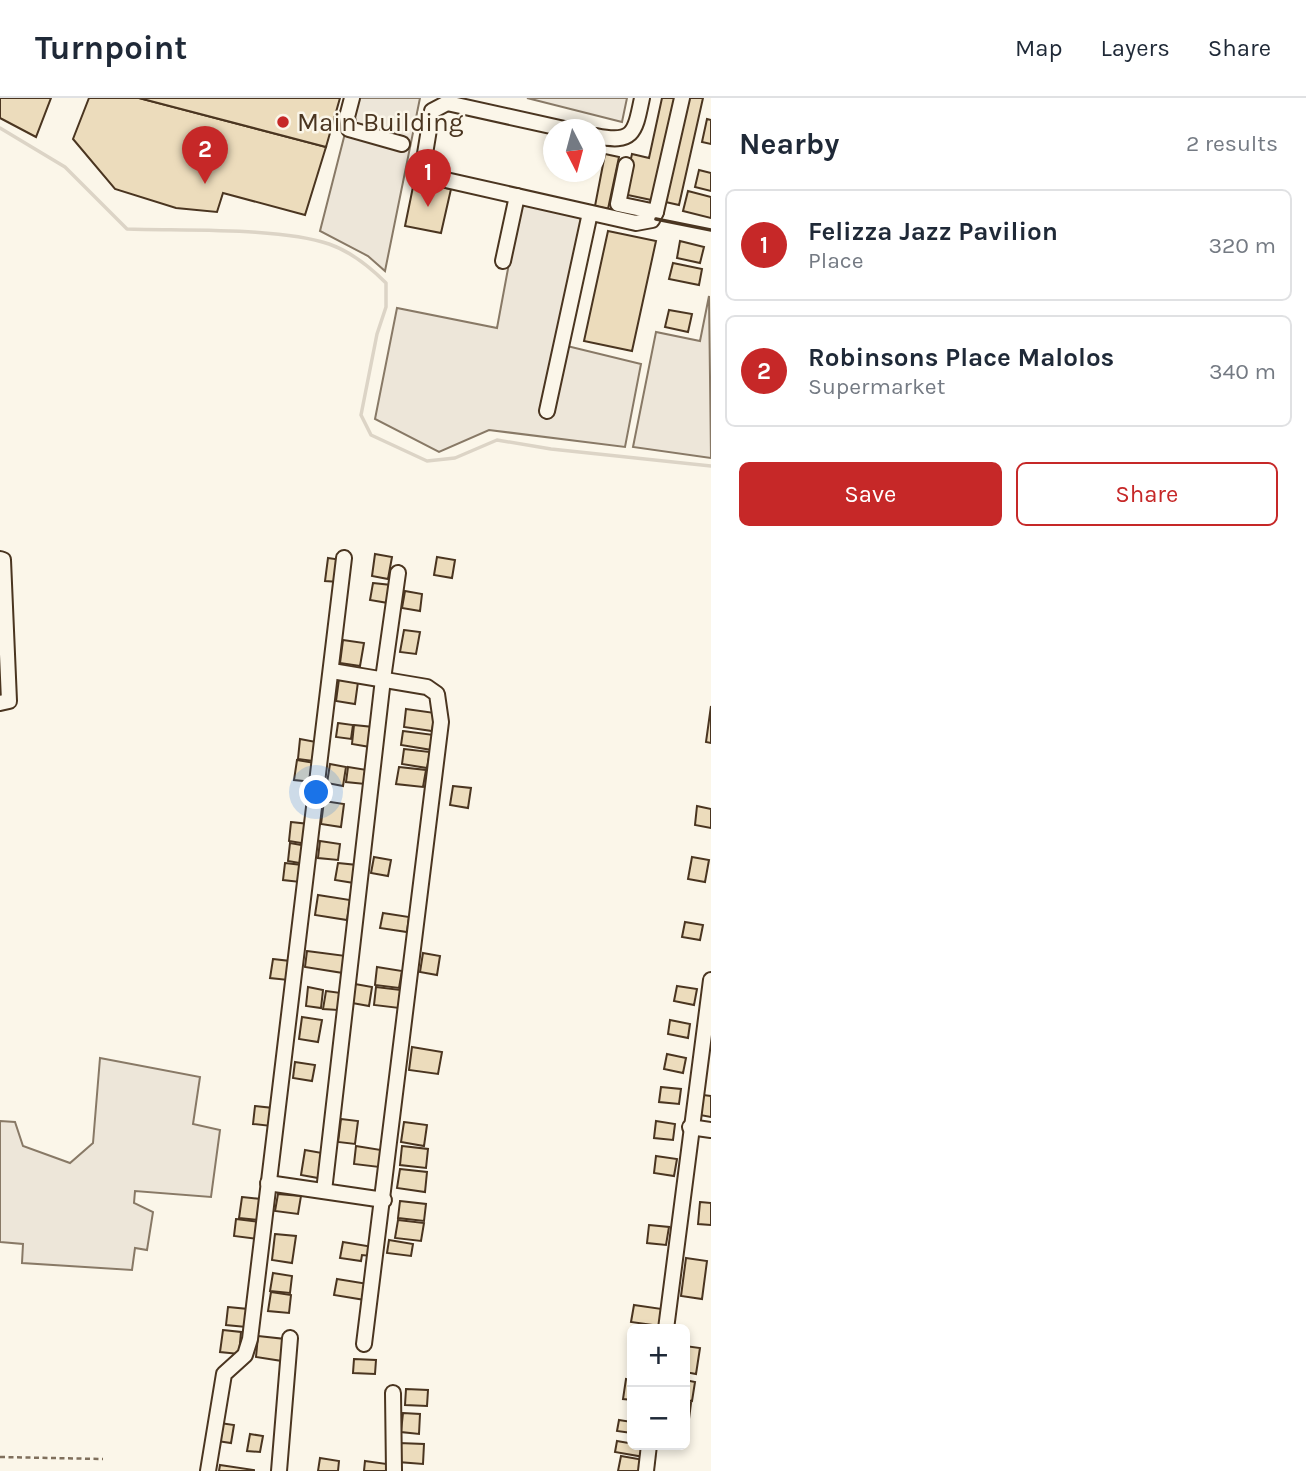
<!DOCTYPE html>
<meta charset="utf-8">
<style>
:root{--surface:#fff;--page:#f2f2f3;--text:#1f2937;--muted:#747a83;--line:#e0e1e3;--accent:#c62828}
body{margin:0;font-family:Karla,sans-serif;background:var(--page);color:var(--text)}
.controls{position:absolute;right:21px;bottom:21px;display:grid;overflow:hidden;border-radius:10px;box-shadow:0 4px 10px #0003}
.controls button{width:63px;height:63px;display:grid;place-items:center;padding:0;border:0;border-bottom:2px solid var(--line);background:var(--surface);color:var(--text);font:35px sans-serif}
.compass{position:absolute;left:543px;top:21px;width:63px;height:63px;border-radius:50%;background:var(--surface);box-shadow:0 4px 10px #0003;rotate:174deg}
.you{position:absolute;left:317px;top:695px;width:24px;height:24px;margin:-18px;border:5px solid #fff;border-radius:50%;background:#1a73e8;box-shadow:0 0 0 10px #1a73e833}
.badge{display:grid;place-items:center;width:46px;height:46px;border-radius:50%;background:var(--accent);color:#fff;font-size:23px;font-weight:700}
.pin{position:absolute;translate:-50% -58px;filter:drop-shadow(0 2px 4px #0008)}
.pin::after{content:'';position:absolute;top:37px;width:24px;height:21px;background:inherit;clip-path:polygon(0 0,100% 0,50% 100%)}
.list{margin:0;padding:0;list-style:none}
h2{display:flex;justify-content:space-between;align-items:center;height:91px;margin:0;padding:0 28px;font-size:30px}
h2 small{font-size:23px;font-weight:400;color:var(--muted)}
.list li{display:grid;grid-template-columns:46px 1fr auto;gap:21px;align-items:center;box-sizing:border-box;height:112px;margin:0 14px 14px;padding:0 14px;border:2px solid var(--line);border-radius:10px}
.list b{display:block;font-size:26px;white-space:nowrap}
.list p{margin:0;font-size:23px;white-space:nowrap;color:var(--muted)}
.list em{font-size:23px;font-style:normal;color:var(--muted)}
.actions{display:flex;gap:14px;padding:21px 28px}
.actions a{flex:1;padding:16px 0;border:2px solid var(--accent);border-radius:10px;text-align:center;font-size:24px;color:var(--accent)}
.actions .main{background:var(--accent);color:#fff}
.map{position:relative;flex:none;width:711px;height:1373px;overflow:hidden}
header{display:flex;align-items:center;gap:42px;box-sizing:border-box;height:98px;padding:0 35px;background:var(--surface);border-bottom:2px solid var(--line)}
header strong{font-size:33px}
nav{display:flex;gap:38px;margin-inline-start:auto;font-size:24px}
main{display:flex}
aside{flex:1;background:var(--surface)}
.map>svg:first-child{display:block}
.green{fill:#ede6d9;stroke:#887966;stroke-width:2}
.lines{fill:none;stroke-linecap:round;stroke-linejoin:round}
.stream{stroke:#dcd4c6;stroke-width:3.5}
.building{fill:#ecdcbc;stroke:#4a3520;stroke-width:2}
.minor-casing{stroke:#4a3520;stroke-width:18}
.path{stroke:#7f6f5c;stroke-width:2.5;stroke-dasharray:5 3.5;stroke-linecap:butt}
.minor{stroke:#fbf6e9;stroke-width:14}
.wall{stroke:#4a3520;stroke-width:3.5}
.poi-dot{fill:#c62828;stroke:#fbf6e9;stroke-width:2.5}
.labels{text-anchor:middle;stroke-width:5;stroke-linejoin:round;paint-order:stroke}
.poi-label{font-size:26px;fill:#4a3520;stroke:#fbf6e9;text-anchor:start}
</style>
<header>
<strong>Turnpoint</strong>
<nav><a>Map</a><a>Layers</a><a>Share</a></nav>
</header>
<main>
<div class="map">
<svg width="711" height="1373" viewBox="0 0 711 1373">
<rect width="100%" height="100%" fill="#fbf6e9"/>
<g class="green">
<path d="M354,0H420L385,173L368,158L320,133Z"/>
<path d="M527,0H627L622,24Z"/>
<path d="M520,106L594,123L567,248L641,266L625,349L489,332L439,354L375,321L397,210L497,230Z"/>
<path d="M709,198L711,360L633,349L656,234L700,243Z"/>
<path d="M100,960L200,979L193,1026L220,1032L211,1099L135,1093L134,1105L153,1114L147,1152L135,1150L132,1172L22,1165L23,1146L0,1144V1023L15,1024L23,1048L70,1065L93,1045Z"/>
</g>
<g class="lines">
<path class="stream" d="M0,30L65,69L127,131C181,133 280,129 329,146C352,154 370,169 386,185V209L377,236L361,317L371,337L427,363L455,360L497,342L551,351L711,368"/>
</g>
<g class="building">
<path d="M0,0H51L36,39L0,20Z"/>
<path d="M89,0H139L326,49L305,117L223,95L217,114L176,110L115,91L73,41Z"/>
<path d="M139,0H340L326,49Z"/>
<path d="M662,0H679L656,103L623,96L632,56L649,60Z"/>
<path d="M684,0H703L679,107L661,103Z"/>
<path d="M707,21L711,22V46L702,44Z"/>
<path d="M605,56L619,59L608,111L595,108Z"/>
<path d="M699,72L711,75V93L695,89Z"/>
<path d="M414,84L451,91L441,135L405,128Z"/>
<path d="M688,93L711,99V120L683,113Z"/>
<path d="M608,133L656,143L632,253L584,243Z"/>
<path d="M680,143L704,149L700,165L677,160Z"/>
<path d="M673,165L702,171L699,187L669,181Z"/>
<path d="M669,212L692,216L688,234L665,229Z"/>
<path d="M375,456L392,459L388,481L372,478Z"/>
<path d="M437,459L455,462L452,480L434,477Z"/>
<path d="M328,460L342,462L339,484L325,483Z"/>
<path d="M373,485L391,487L388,505L370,502Z"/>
<path d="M405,493L422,496L420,513L402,510Z"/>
<path d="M404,532L420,534L416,556L400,554Z"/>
<path d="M343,542L364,545L360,568L340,565Z"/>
<path d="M339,581L358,584L355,606L336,603Z"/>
<path d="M711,608V645L706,644Z"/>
<path d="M406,611L435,615L432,633L404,629Z"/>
<path d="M338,625L353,627L351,641L336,639Z"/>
<path d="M354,627L373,629L370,649L352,646Z"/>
<path d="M403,633L434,637L432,652L401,647Z"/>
<path d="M300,641L316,644L313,663L298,661Z"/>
<path d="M404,651L430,654L427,670L402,666Z"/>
<path d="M297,662L315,665L313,684L294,682Z"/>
<path d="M330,666L346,669L343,688L327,685Z"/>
<path d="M348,669L367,672L365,686L346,684Z"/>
<path d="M399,669L426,672L423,689L396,686Z"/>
<path d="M453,688L471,690L468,710L450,707Z"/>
<path d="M324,703L344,706L341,729L321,726Z"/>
<path d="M697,708L711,711V730L695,727Z"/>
<path d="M291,724L309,726L307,746L289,743Z"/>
<path d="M320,743L340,746L338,762L318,760Z"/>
<path d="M290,745L307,748L305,766L288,763Z"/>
<path d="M374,759L391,762L388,778L371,775Z"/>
<path d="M692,759L709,762L705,784L688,781Z"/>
<path d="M285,765L302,767L300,784L283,782Z"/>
<path d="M338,765L357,767L354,785L335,782Z"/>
<path d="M318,797L350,802L347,822L315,817Z"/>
<path d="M383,815L409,819L407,834L380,830Z"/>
<path d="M685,824L703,827L700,842L682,839Z"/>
<path d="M307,853L346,858L343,875L305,869Z"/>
<path d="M423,855L440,858L437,877L420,874Z"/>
<path d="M273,861L290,863L288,882L270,880Z"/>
<path d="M377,869L402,873L399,890L375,887Z"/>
<path d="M355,886L372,889L369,908L352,905Z"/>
<path d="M677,888L697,891L694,907L674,903Z"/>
<path d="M308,889L323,892L321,910L306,908Z"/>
<path d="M376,889L401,892L399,910L374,907Z"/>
<path d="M326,893L341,895L338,912L323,911Z"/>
<path d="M302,919L322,922L318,944L299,941Z"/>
<path d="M670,922L690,926L688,940L668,936Z"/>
<path d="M412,949L442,954L438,976L409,972Z"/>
<path d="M667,956L686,960L683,975L664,971Z"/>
<path d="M295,964L315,967L312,983L293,980Z"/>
<path d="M661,989L681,991L679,1006L659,1004Z"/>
<path d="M703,997L711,998V1019L700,1017Z"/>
<path d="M255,1008L273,1010L271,1028L253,1026Z"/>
<path d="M341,1021L358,1023L355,1046L338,1044Z"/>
<path d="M656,1023L675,1026L673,1042L654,1040Z"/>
<path d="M404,1024L427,1027L424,1048L401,1044Z"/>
<path d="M356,1048L381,1052L379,1069L354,1066Z"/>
<path d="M402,1048L428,1051L426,1070L400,1067Z"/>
<path d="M305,1052L322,1055L318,1080L301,1077Z"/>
<path d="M656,1058L677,1061L674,1078L654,1075Z"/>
<path d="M400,1071L427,1074L425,1094L397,1090Z"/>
<path d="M278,1096L301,1098L298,1116L275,1113Z"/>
<path d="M242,1099L261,1101L259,1122L239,1120Z"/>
<path d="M400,1103L426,1106L424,1123L398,1120Z"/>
<path d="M700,1104L711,1105V1127L698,1126Z"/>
<path d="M236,1121L260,1124L258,1141L234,1138Z"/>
<path d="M398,1122L424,1125L421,1143L395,1140Z"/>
<path d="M649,1127L669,1129L666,1147L647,1145Z"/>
<path d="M275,1136L296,1138L292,1165L272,1162Z"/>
<path d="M389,1142L413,1146L411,1158L387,1155Z"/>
<path d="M343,1144L373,1149L371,1158L362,1157L361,1163L340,1160Z"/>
<path d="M686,1160L707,1163L702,1201L681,1198Z"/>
<path d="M273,1175L292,1178L290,1195L270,1193Z"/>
<path d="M337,1181L368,1186L365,1202L334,1197Z"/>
<path d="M271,1194L291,1197L289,1215L268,1213Z"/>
<path d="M634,1207L662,1211L660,1228L631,1224Z"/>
<path d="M228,1209L248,1211L246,1229L226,1227Z"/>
<path d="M223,1232L241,1234L239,1256L220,1254Z"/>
<path d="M258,1238L285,1241L282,1263L256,1259Z"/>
<path d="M685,1248L700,1250L696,1276L685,1274Z"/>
<path d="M354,1261L376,1262L375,1276L353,1275Z"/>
<path d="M626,1281L632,1282V1302L623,1301Z"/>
<path d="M685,1282L695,1284L692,1303L685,1302Z"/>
<path d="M406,1291L428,1292L427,1308L405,1307Z"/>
<path d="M685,1304L691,1305L689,1321L685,1320Z"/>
<path d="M403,1315L420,1316L419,1336L401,1334Z"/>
<path d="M619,1322L632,1324V1335L617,1333Z"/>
<path d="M220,1325L234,1327L231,1345L217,1343Z"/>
<path d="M250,1336L263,1338L260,1354L247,1353Z"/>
<path d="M617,1343L646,1348L644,1359L615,1354Z"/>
<path d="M399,1345L424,1346L423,1366L398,1364Z"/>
<path d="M621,1358L644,1362L642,1373H618Z"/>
<path d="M320,1360L339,1363L338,1373H318Z"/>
<path d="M365,1363L387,1366L386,1373H364Z"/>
<path d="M220,1367L254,1372V1373H219Z"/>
</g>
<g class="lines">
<defs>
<g id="minor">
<path d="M352,0L347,19L349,31L402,46"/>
<path d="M569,32L447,5L432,13L423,68L425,74L437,80L636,125L652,122L656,114"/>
<path d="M596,38C634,46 635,34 642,0"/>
<path d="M626,67L618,106L656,114L682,0"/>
<path d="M503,163L517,98"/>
<path d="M547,313L590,115"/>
<path d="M0,461L3,462L9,603L0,605"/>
<path d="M332,573L427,589L437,596L441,624L364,1246"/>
<path d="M690,1029L711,1032"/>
<path d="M268,1085L384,1102"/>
<path d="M324,1093L383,581L398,475"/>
<path d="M666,1231L711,882"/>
<path d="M393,1295L394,1373"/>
<path d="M208,1373L224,1276L245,1257L250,1241L344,460"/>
<path d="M279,1373L290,1240"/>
<path d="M646,1373L649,1347"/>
</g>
</defs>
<use href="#minor" class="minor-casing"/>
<path class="path" d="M0,1359L103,1361"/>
<use href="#minor" class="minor"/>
<path class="wall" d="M656,121L711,132"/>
</g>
<circle class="poi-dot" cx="283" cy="24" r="7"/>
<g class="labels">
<g class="poi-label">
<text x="297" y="33">Main Building</text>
</g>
</g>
</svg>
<div class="controls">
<button>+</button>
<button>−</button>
</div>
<svg class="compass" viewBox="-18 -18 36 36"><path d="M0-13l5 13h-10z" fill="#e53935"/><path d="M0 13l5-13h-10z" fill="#747a83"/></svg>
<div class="you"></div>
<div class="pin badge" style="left:428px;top:109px">1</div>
<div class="pin badge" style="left:205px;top:86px">2</div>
</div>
<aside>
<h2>Nearby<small>2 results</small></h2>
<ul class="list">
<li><span class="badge">1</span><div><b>Felizza Jazz Pavilion</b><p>Place</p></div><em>320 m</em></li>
<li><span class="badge">2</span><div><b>Robinsons Place Malolos</b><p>Supermarket</p></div><em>340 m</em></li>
</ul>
<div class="actions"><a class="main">Save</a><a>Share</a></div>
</aside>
</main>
